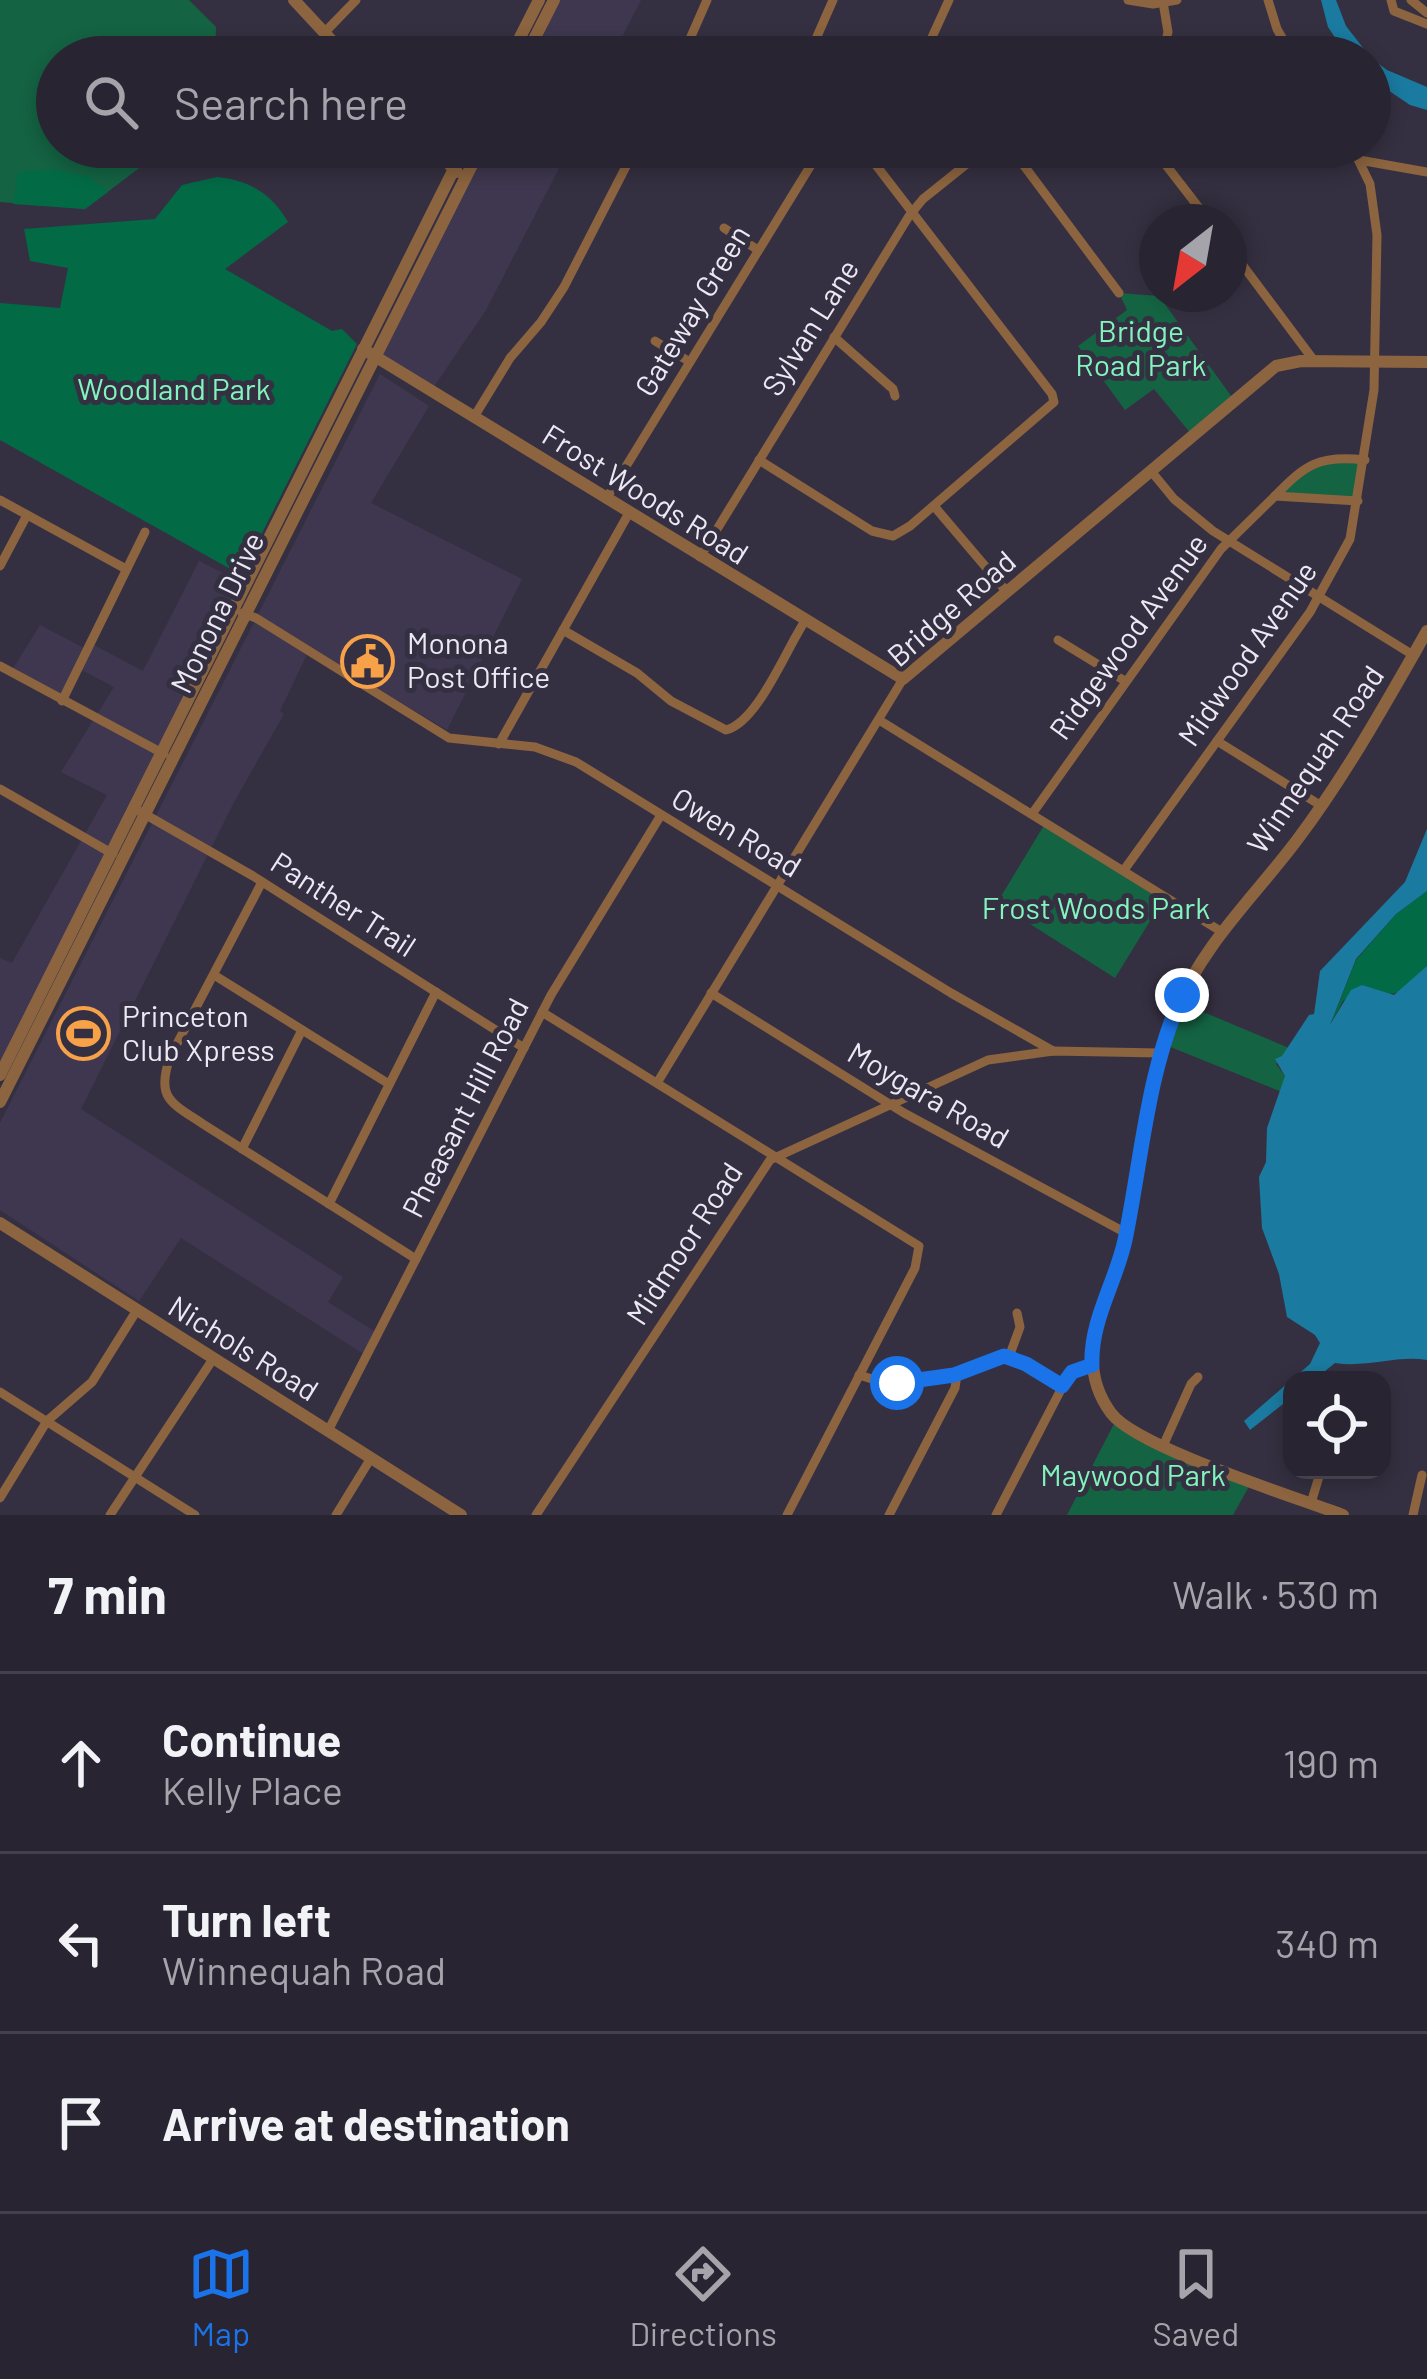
<!DOCTYPE html>
<meta charset="utf-8">
<style>
:root{--surface:#282431;--page:#34303d;--text:#f1f3f6;--muted:#a5a4ab;--line:#44414d;--accent:#1a73e8}
body{margin:0;font-family:Barlow,sans-serif;background:var(--page);color:var(--text)}
.controls{position:absolute;right:36px;bottom:36px;display:grid;overflow:hidden;border-radius:24px;box-shadow:0 6px 18px #0003}
.controls button{width:108px;height:108px;display:grid;place-items:center;padding:0;border:0;border-bottom:3px solid var(--line);background:var(--surface);color:var(--text);font:60px sans-serif}
.compass{position:absolute;left:1139px;top:204px;width:108px;height:108px;border-radius:50%;background:var(--surface);box-shadow:0 6px 18px #0003;rotate:211deg}
.stop{position:absolute;width:36px;height:36px;margin:-27px;border:9px solid #1a73e8;border-radius:50%;background:#fff}
.stop.end{background:#1a73e8;border-color:#fff;box-shadow:0 3px 12px #0008}
.list{margin:0;padding:0;list-style:none}
h2{display:flex;justify-content:space-between;align-items:center;height:156px;margin:0;padding:0 48px;font-size:51px}
h2 small{font-size:39px;font-weight:400;color:var(--muted)}
.list li{display:grid;grid-template-columns:78px 1fr auto;gap:36px;align-items:center;box-sizing:border-box;height:180px;padding:0 48px;border-top:3px solid var(--line)}
.list b{display:block;font-size:45px;white-space:nowrap}
.list p{margin:0;font-size:39px;white-space:nowrap;color:var(--muted)}
.list em{font-size:39px;font-style:normal;color:var(--muted)}
.icon{flex:none;width:66px;height:66px;fill:none;stroke:currentColor;stroke-width:2;stroke-linecap:round;stroke-linejoin:round}
.map{position:relative;flex:none;width:1427px;height:1515px;overflow:hidden}
.search{position:absolute;background:var(--surface);box-shadow:0 6px 18px #0003;left:36px;right:36px;top:36px;height:132px;display:flex;align-items:center;gap:30px;box-sizing:border-box;padding:0 42px;border-radius:66px;color:var(--muted);font-size:45px}
.sheet{height:696px;background:var(--surface)}
nav{display:flex;justify-content:space-around;align-items:center;box-sizing:border-box;height:168px;border-top:3px solid var(--line);background:var(--surface);font-size:33px;color:var(--muted)}
nav a{display:grid;justify-items:center;gap:6px}
nav .on{color:var(--accent)}
.map>svg:first-child{display:block}
.built{fill:#3f374f}
.green{fill:#146343}
.forest{fill:#036a46}
.water{fill:#1a7aa0}
.lines{fill:none;stroke-linecap:round;stroke-linejoin:round}
.minor{stroke:#8c643f;stroke-width:9}
.tertiary{stroke:#8c643f;stroke-width:12}
.route{stroke:#1a73e8;stroke-width:15}
.labels{text-anchor:middle;stroke-width:10;stroke-linejoin:round;paint-order:stroke}
.street-label{font-size:30px;fill:#ece8f4;stroke:#353041}
.park-label{font-size:30px;fill:#82f5be;stroke:#353041}
.poi-label{font-size:30px;fill:#ece8f4;stroke:#353041;text-anchor:start}
</style>
<div class="map">
<svg width="1427" height="1515" viewBox="0 0 1427 1515">
<rect width="100%" height="100%" fill="#353041"/>
<g class="built">
<path d="M554,0H641L612,57H525Z"/>
<path d="M481,147H570L486,310L431,391L374,356Z"/>
<path d="M380,374L429,406L371,503L522,579L447,730L310,648L280,711L284,714L233,804L81,1109L343,1277L328,1302L382,1336L370,1358L181,1238L139,1301L0,1210V1123Z"/>
<path d="M199,561L247,585L0,1075V958L12,963L107,795L61,772L114,687L78,668L62,701L11,672L40,625L86,649L90,643L143,671Z"/>
</g>
<g class="green">
<path d="M0,0H189L216,27L215,57H57V147H167L85,209L0,202Z"/>
<path d="M1119,293L1159,296L1234,400L1192,435L1154,389L1125,410L1078,346L1127,310Z"/>
<path d="M1365,460L1358,501L1275,496L1315,462Z"/>
<path d="M1046,822L1166,895L1115,978L997,903Z"/>
<path d="M1182,1003L1289,1048L1276,1064L1285,1076L1282,1092L1163,1044Z"/>
<path d="M1116,1420L1252,1481L1233,1515H1067Z"/>
</g>
<g class="forest">
<path d="M52,169L87,176L108,192L85,209L13,204L18,172Z"/>
<path d="M217,177C249,180 272,194 288,222L225,269L332,331L342,329L357,344L241,575L0,440V303L60,308L68,268L30,261L24,229L155,219L182,185Z"/>
<path d="M1427,891V966C1401,993 1399,1002 1362,985L1343,1001L1329,1028L1356,960L1396,914Z"/>
</g>
<g class="water">
<path d="M1321,0H1336L1346,26L1371,58L1387,70L1427,87V110L1410,105L1370,78V57H1348L1328,27Z"/>
<path d="M1427,829V891L1396,914L1356,959L1330,1025L1351,990L1362,985L1394,995L1427,966V1360C1397,1355 1367,1368 1335,1363L1314,1380H1292V1397L1250,1430L1244,1421L1310,1364L1320,1343L1315,1335L1287,1317L1279,1274L1262,1228L1259,1177L1266,1162L1267,1128L1285,1076L1275,1059L1282,1056L1309,1015L1314,1014L1320,971L1405,882Z"/>
</g>
<g class="lines">
<g class="minor">
<path d="M1128,0L1153,4L1177,0"/>
<path d="M1268,0L1277,29L1293,57"/>
<path d="M1391,0L1394,11L1427,24"/>
<path d="M1411,0L1427,13"/>
<path d="M324,33L356,0"/>
<path d="M928,46L949,0"/>
<path d="M682,57L707,0"/>
<path d="M808,57L833,0"/>
<path d="M1162,57L1168,32L1163,2"/>
<path d="M1010,147L1119,293"/>
<path d="M1152,147L1210,222"/>
<path d="M1359,160L1427,172"/>
<path d="M724,228L758,250"/>
<path d="M1229,247L1315,362"/>
<path d="M834,337L893,389L895,396"/>
<path d="M655,341L690,362"/>
<path d="M474,417L510,358L541,322L564,287L636,147"/>
<path d="M759,460L872,531L893,536L910,526L1054,402L1052,394L862,147"/>
<path d="M1151,471L1174,499L1213,531L1413,655"/>
<path d="M1275,496C1306,464 1319,455 1365,460"/>
<path d="M606,499L822,147"/>
<path d="M0,500L126,569"/>
<path d="M934,506L1007,592"/>
<path d="M700,557L909,216L923,199L988,147"/>
<path d="M0,566L27,515"/>
<path d="M242,613L256,618L449,738L535,747L576,762L951,993L1053,1051"/>
<path d="M563,630L637,673L671,701L726,730C758,722 786,649 805,621"/>
<path d="M1058,640L1125,681"/>
<path d="M0,666L164,754"/>
<path d="M62,701L145,532"/>
<path d="M879,720L1222,932"/>
<path d="M1217,741L1320,805"/>
<path d="M499,744L629,513"/>
<path d="M0,789L113,854"/>
<path d="M134,808L253,876L524,1048"/>
<path d="M1032,814L1221,549L1275,496L1358,501"/>
<path d="M1124,870L1310,612L1350,539L1374,390L1377,235L1370,184L1352,147"/>
<path d="M262,882L170,1057C156,1098 170,1102 203,1124L416,1259"/>
<path d="M214,975L389,1084"/>
<path d="M711,993L904,1113L1126,1233"/>
<path d="M542,1012L919,1246L915,1268L787,1515"/>
<path d="M657,1083L903,679"/>
<path d="M242,1149L302,1030"/>
<path d="M329,1204L436,992"/>
<path d="M1009,1357L1020,1327L1017,1313"/>
<path d="M859,1375L885,1383L934,1380L1004,1356L1026,1364L1062,1386"/>
<path d="M0,1392L195,1515"/>
<path d="M328,1431L551,995L661,815"/>
<path d="M1163,1446L1191,1384L1198,1377"/>
<path d="M0,1498L47,1421L92,1382L137,1310"/>
<path d="M1311,1503L1321,1470"/>
<path d="M110,1515L213,1359"/>
<path d="M336,1515L371,1458"/>
<path d="M536,1515L770,1160L988,1060L1053,1051L1160,1053"/>
<path d="M889,1515L955,1388L957,1374"/>
<path d="M996,1515L1068,1376L1092,1365"/>
<path d="M1413,1515L1422,1475"/>
</g>
<g class="tertiary">
<path d="M294,0L347,57"/>
<path d="M510,57L539,0"/>
<path d="M525,57L554,0"/>
<path d="M432,147L457,172"/>
<path d="M363,349L903,679L1276,366L1301,361L1427,362"/>
<path d="M0,1075L465,147"/>
<path d="M0,1102L481,147"/>
<path d="M0,1223L461,1515"/>
<path d="M1343,1515C1295,1497 1136,1447 1111,1413C1071,1359 1107,1305 1122,1249C1143,1170 1143,1086 1176,1010C1203,944 1255,896 1297,840C1346,775 1387,701 1427,631"/>
</g>
</g>
<g class="lines">
<path class="route" d="M897,1383L954,1375L1004,1356L1026,1364L1062,1386L1072,1372L1092,1365C1090,1321 1116,1282 1125,1240C1142,1157 1147,1073 1182,995"/>
</g>
<defs>
<symbol id="civic-ring" viewBox="-11 -11 22 22"><circle r="9.5" fill="#353041" stroke="#f7a149" stroke-width="1.5"/><path d="M-.6-6.5H3V-4.5H.6V-3L4-1V1h2V6H-6V1h2V-1L-.6-3ZM-1.2 2.5V6h2.4V2.5Z" fill="#f7a149"/></symbol>
<symbol id="stadium-ring" viewBox="-11 -11 22 22"><circle r="9.5" fill="#353041" stroke="#f7a149" stroke-width="1.5"/><path d="M0-5a6.5 5 0 1 0 0 10a6.5 5 0 1 0 0-10ZM-3.5-1.8h7v3.6h-7Z" fill="#f7a149"/></symbol>
</defs>
<g fill-rule="evenodd">
<use href="#civic-ring" x="338" y="632" width="59" height="59"/>
<use href="#stadium-ring" x="54" y="1004" width="59" height="59"/>
</g>
<g class="labels">
<g class="street-label">
<text transform="translate(693 311) rotate(-59)" y="10">Gateway Green</text>
<text transform="translate(811 328) rotate(-58)" y="10">Sylvan Lane</text>
<text transform="translate(645 495) rotate(32)" y="10">Frost Woods Road</text>
<text transform="translate(952 609) rotate(-41)" y="10">Bridge Road</text>
<text transform="translate(218 613) rotate(-64)" y="10">Monona Drive</text>
<text transform="translate(1129 637) rotate(-54)" y="10">Ridgewood Avenue</text>
<text transform="translate(1248 654) rotate(-55)" y="10">Midwood Avenue</text>
<text transform="translate(1316 760) rotate(-56)" y="10">Winnequah Road</text>
<text transform="translate(736 833) rotate(31)" y="10">Owen Road</text>
<text transform="translate(343 905) rotate(33)" y="10">Panther Trail</text>
<text transform="translate(928 1096) rotate(30)" y="10">Moygara Road</text>
<text transform="translate(466 1108) rotate(-63)" y="10">Pheasant Hill Road</text>
<text transform="translate(685 1244) rotate(-57)" y="10">Midmoor Road</text>
<text transform="translate(243 1349) rotate(32)" y="10">Nichols Road</text>
</g>
<g class="park-label">
<text x="1141" y="342">Bridge<tspan x="1141" dy="34">Road Park</tspan></text>
<text x="174" y="400">Woodland Park</text>
<text x="1096" y="919">Frost Woods Park</text>
<text x="1133" y="1486">Maywood Park</text>
</g>
<g class="poi-label">
<text x="407" y="654">Monona<tspan x="407" dy="34">Post Office</tspan></text>
<text x="122" y="1027">Princeton<tspan x="122" dy="34">Club Xpress</tspan></text>
</g>
</g>
</svg>
<div class="controls">
<button><svg class="icon" aria-label="locate" viewBox="0 0 24 24"><circle cx="12" cy="12" r="6"/><path d="M12 2v4M12 18v4M2 12h4M18 12h4"/></svg></button>
</div>
<svg class="compass" viewBox="-18 -18 36 36"><path d="M0-13l5 13h-10z" fill="#e53935"/><path d="M0 13l5-13h-10z" fill="#a5a4ab"/></svg>
<div class="stop" style="left:897px;top:1383px"></div>
<div class="stop end" style="left:1182px;top:995px"></div>
<div class="search"><svg class="icon" aria-label="search" viewBox="0 0 24 24"><circle cx="10" cy="10" r="6"/><path d="M15 15l6 6"/></svg>Search here</div>
</div>
<section class="sheet">
<h2>7 min<small>Walk · 530 m</small></h2>
<ul class="list">
<li><svg class="icon" aria-label="ahead" viewBox="0 0 24 24"><path d="M12 20V5M6 11l6-6 6 6"/></svg><div><b>Continue</b><p>Kelly Place</p></div><em>190 m</em></li>
<li><svg class="icon" aria-label="left" viewBox="0 0 24 24"><path d="M17 20v-9H6M10 6l-5 5 5 5"/></svg><div><b>Turn left</b><p>Winnequah Road</p></div><em>340 m</em></li>
<li><svg class="icon" aria-label="arrive" viewBox="0 0 24 24"><path d="M6 21V4h12l-3 4 3 4H6"/></svg><div><b>Arrive at destination</b></div></li>
</ul>
</section>
<nav>
<a class="on"><svg class="icon" aria-label="map" viewBox="0 0 24 24"><path d="M3 6l6-2 6 2 6-2v14l-6 2-6-2-6 2zM9 4v14M15 6v14"/></svg>Map</a>
<a><svg class="icon" aria-label="directions" viewBox="0 0 24 24"><path d="M12 3l9 9-9 9-9-9zM9 14v-3h6M13 9l2 2-2 2"/></svg>Directions</a>
<a><svg class="icon" aria-label="saved" viewBox="0 0 24 24"><path d="M7 4h10v16l-5-4-5 4z"/></svg>Saved</a>
</nav>
